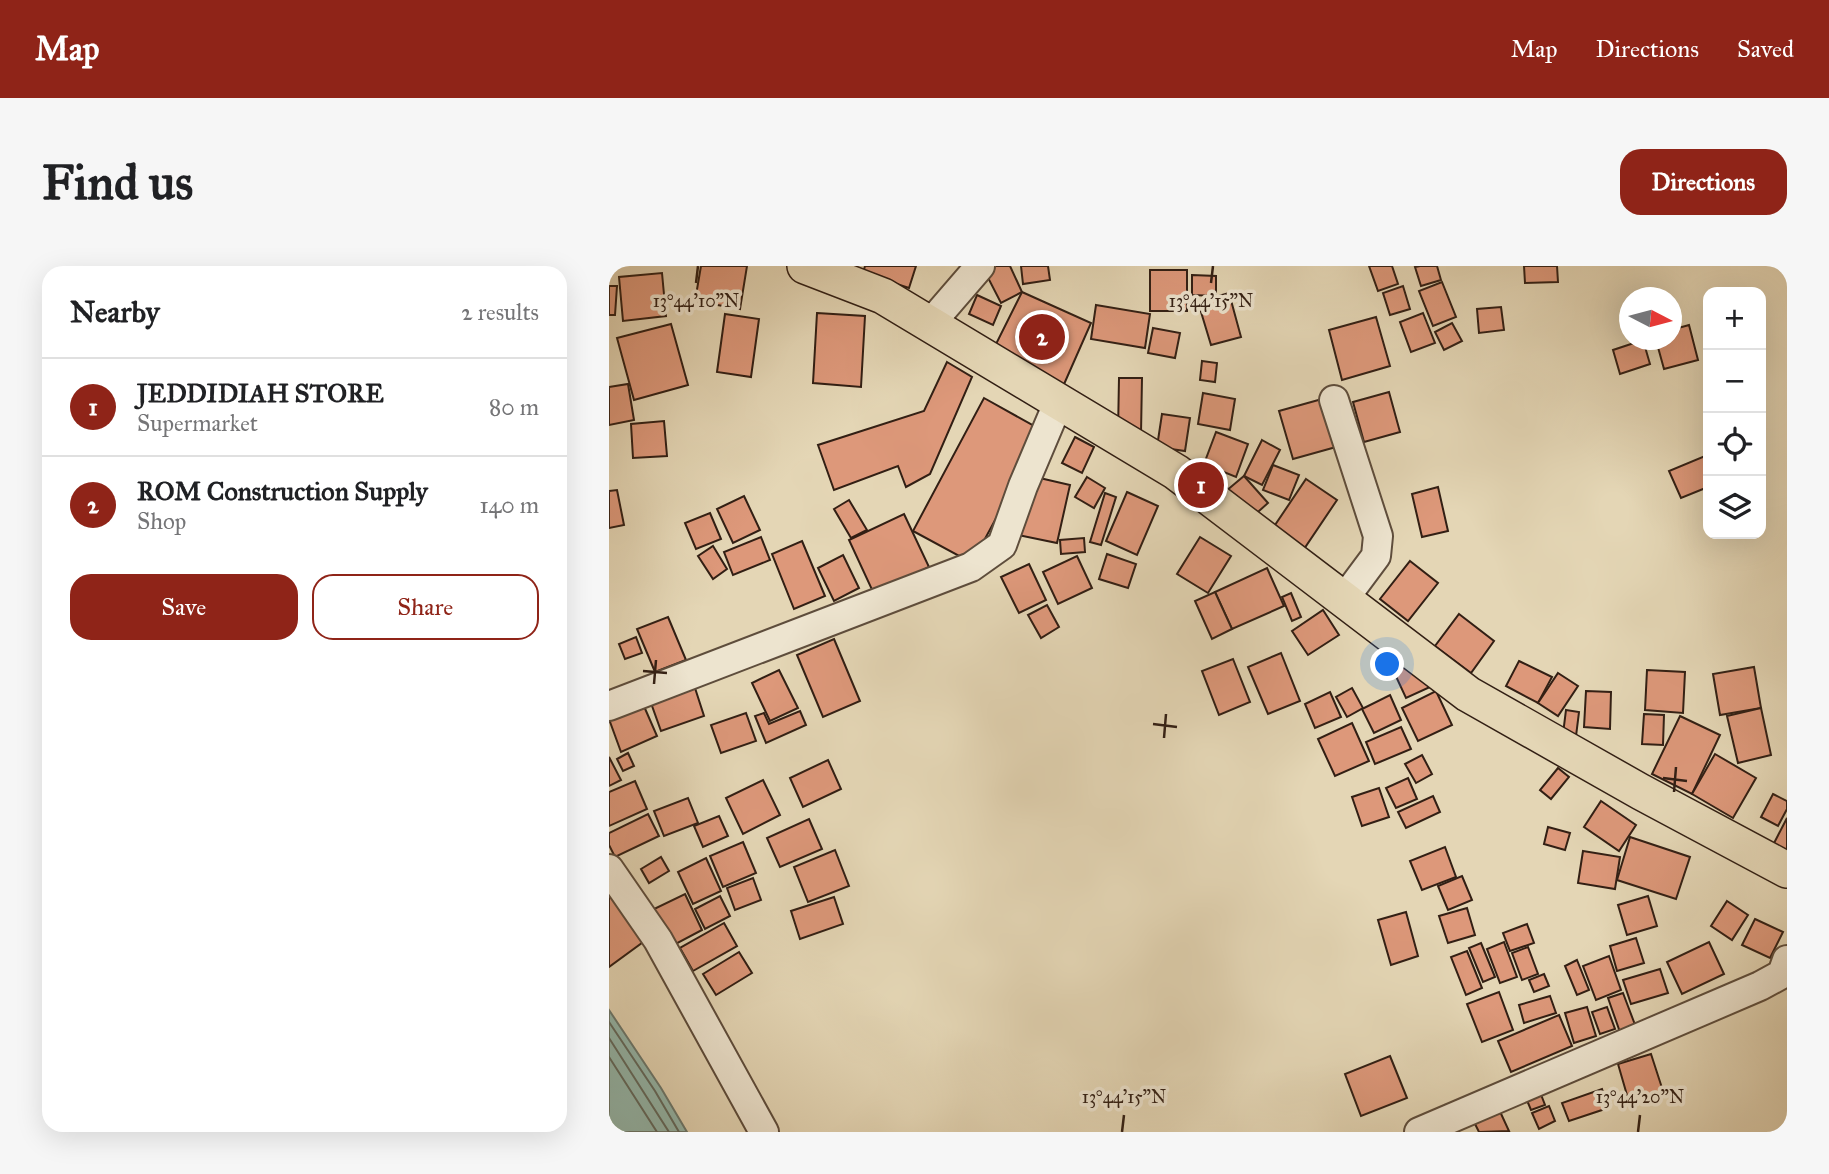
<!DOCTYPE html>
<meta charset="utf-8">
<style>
:root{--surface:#fff;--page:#f6f6f6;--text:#202124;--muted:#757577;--line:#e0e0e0;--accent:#8f2418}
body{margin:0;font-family:"IM FELL Great Primer",serif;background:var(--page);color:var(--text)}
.controls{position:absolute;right:21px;top:21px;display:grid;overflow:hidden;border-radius:14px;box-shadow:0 7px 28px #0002}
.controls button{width:63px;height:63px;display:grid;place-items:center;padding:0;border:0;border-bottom:2px solid var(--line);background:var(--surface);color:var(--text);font:35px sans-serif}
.compass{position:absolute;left:1010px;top:21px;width:63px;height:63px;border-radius:50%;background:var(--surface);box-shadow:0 7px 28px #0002;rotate:96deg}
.you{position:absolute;left:779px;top:399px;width:24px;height:24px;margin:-18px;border:5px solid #fff;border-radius:50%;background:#1a73e8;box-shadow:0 0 0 10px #1a73e833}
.badge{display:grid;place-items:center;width:46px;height:46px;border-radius:50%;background:var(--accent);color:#fff;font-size:23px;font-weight:700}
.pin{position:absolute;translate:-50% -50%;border:4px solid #fff;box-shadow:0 2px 7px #0006}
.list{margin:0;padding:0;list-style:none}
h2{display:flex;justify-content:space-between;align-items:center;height:91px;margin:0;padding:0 28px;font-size:30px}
h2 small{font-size:23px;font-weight:400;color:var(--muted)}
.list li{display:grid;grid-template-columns:46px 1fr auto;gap:21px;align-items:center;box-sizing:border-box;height:98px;padding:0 28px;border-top:2px solid var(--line)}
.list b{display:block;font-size:26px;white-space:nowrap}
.list p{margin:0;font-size:23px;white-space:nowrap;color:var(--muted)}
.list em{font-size:23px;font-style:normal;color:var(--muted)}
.actions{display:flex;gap:14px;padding:21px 28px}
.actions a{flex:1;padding:16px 0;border:2px solid var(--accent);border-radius:21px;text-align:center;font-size:24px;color:var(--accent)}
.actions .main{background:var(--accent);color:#fff}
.icon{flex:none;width:38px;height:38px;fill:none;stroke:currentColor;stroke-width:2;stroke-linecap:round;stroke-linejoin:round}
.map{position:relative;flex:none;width:1178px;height:866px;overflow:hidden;border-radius:21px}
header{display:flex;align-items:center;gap:42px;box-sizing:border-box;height:98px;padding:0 35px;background:var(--accent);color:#fff}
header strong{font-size:33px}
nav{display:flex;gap:38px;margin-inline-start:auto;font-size:24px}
.intro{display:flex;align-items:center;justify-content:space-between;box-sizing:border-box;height:168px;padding:0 42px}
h1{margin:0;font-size:49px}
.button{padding:18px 32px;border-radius:21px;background:var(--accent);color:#fff;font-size:24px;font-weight:700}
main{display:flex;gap:42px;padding:0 42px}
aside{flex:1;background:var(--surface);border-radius:21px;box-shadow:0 7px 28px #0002}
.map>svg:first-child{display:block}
.water{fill:#95b9ad;stroke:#6d7b70;stroke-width:2}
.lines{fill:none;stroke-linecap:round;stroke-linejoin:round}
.shore{stroke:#646c60;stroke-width:2}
.building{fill:#dd987a;stroke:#321f14;stroke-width:2}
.minor-casing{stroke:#5e4d3c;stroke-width:32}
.major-casing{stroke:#321f14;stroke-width:38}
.minor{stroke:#ede4cf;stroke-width:28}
.major{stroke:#e4d6b5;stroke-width:35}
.ticks{fill:none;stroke:#321f14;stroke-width:2.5}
.ticks-label{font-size:18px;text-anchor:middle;fill:#321f14;stroke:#ede4cf;stroke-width:7;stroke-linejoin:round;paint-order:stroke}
</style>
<header>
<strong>Map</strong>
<nav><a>Map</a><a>Directions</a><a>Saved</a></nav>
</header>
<div class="intro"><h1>Find us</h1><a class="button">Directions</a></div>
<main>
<aside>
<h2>Nearby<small>2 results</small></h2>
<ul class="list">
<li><span class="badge">1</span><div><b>JEDDIDIAH STORE</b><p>Supermarket</p></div><em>80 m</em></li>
<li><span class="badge">2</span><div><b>ROM Construction Supply</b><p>Shop</p></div><em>140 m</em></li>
</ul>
<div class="actions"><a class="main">Save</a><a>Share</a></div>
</aside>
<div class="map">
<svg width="1178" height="866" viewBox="0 0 1178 866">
<rect width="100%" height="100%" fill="#e4d6b5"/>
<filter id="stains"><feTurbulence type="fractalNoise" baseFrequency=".00286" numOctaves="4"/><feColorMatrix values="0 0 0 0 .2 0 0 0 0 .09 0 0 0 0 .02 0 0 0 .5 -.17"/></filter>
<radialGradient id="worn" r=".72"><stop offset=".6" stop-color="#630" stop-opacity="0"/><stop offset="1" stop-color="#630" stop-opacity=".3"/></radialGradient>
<path class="water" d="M0,744L52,822L78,866H0Z"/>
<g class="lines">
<g class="shore">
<path d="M0,756L46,825L70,866"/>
<path d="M0,772L60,866"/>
<path d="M0,791L48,866"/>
</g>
</g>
<g class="building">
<path d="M92,0H138L131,43L86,35Z"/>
<path d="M256,0H307L300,22L254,7Z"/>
<path d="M373,0H401L413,26L392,37Z"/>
<path d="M412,0H439L441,14L414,18Z"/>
<path d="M760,0H783L789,18L769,25Z"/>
<path d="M811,0H828L832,14L812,20L806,1Z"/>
<path d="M915,0H948L949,16L916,17Z"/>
<rect x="541" y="4" width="37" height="41"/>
<path d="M53,7L57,50L14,55L10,11Z"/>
<path d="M583,9L607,10V30L583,29Z"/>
<path d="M833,16L847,51L824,60L810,25Z"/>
<path d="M0,20H8L6,49H0Z"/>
<path d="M794,20L801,43L781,49L774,27Z"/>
<path d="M413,26L482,57L452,125L383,86Z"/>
<path d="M620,27L632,71L602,79L589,36Z"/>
<path d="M368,29L392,40L384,59L360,48Z"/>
<path d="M487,39L541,48L536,82L482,73Z"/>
<path d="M892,41L895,64L870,67L868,43Z"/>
<path d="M208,47L256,50L252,121L204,117Z"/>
<path d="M814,47L826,77L802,86L791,56Z"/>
<path d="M116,48L150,53L142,111L108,106Z"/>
<path d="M767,51L781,100L733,114L720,64Z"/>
<path d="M843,57L853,75L835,84L826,66Z"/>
<path d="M62,58L79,119L25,134L8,72Z"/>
<path d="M1080,59L1089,94L1055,103L1047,74H1062V64Z"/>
<path d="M544,62L571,67L566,92L539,87Z"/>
<path d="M1034,74L1041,98L1011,108L1004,84Z"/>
<path d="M593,95L608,97L606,116L591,114Z"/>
<path d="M338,96L363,111L321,208L297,221L289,200L225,224L209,179L315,145Z"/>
<path d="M510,112H533L532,168L509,167Z"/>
<path d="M19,118L25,154L0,159V121Z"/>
<path d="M780,126L791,166L755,176L744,136Z"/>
<path d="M594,127L626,133L621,164L589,158Z"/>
<path d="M375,132L434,165L363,297L304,265Z"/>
<path d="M713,133L727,181L684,193L670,145Z"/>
<path d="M553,148L581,152L576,185L548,181Z"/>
<path d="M55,155L58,190L24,192L22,158Z"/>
<path d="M607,166L639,178L627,211L595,198Z"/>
<path d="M466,171L485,181L473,207L453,197Z"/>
<path d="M653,174L671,184L653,219L635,210Z"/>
<path d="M1096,190L1099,197V221L1072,232L1060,205Z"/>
<path d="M664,199L690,209L680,234L654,224Z"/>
<path d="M422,210L461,219L448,277L409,269Z"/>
<path d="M635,210L659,237L641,253L617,225Z"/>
<path d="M478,211L496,222L485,242L466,231Z"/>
<path d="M697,213L728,234L695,283L664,262Z"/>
<path d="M829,221L839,265L813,271L803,228Z"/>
<path d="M8,224L15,259L0,262V225Z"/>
<path d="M518,226L549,240L528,289L497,275Z"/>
<path d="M496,227L507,231L492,279L481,276Z"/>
<path d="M135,230L151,264L124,277L108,243Z"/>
<path d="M240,234L258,264L242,272L225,243Z"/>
<path d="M101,247L112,273L87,283L76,257Z"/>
<path d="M295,248L320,301L265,328L240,274Z"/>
<path d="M152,271L161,294L124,309L115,286Z"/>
<path d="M591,271L622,290L599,327L568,308Z"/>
<path d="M475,272L476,286L452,288L451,274Z"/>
<path d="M193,275L216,330L185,343L163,288Z"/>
<path d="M104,280L118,303L104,313L89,290Z"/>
<path d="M498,288L527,298L519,322L490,313Z"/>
<path d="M234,289L250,322L225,335L209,302Z"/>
<path d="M468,290L483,322L449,338L434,306Z"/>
<path d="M801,295L829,317L799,355L771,333Z"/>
<path d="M420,298L437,334L410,347L392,311Z"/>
<path d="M658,302L675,340L623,363L606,326Z"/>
<path d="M606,326L623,363L603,373L586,335Z"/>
<path d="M682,327L692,351L683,355L673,331Z"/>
<path d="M438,339L450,361L432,372L419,349Z"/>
<path d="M714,344L730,369L699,389L683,365Z"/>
<path d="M850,348L885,375L862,407L826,380Z"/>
<path d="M59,351L77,394L46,406L28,363Z"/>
<path d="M27,371L33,387L16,393L10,378Z"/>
<path d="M225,373L251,435L214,451L188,389Z"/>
<path d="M672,387L691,435L659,448L639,401Z"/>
<path d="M624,393L641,436L610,449L593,405Z"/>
<path d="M808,393L821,421L797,432L784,404Z"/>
<path d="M910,395L943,411L929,437L897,420Z"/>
<path d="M1145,401L1152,442L1111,449L1104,408Z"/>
<path d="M170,404L189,442L161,455L143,417Z"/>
<path d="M1038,404L1076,406L1074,447L1036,444Z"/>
<path d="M949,407L969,420L949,450L929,437Z"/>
<path d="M86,422L95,450L52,465L42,437Z"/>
<path d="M743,422L754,442L738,451L727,431Z"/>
<path d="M827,425L843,459L809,475L793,442Z"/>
<path d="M977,425L1002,426L1001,463L975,461Z"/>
<path d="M721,426L732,451L706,462L696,438Z"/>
<path d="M781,429L792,454L765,467L753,443Z"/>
<path d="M34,438L48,470L12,486L0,453Z"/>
<path d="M1152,442L1162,489L1129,497L1118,450Z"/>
<path d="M957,444L970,446L967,470L954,468Z"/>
<path d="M191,445L197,459L157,477L146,450L155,447L160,458Z"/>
<path d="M137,447L147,475L112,487L102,459Z"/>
<path d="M1035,448L1055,449L1054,479L1033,478Z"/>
<path d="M1071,450L1111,469L1083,528L1043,508Z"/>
<path d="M743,457L760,495L726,510L709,473Z"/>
<path d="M792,461L802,483L766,498L757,476Z"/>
<path d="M19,487L25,500L14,505L8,493Z"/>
<path d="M1106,488L1147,512L1124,552L1083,528Z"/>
<path d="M813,489L823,508L807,517L796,498Z"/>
<path d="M0,491L12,514L0,520Z"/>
<path d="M219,494L232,523L194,541L181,512Z"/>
<path d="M949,502L960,511L942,533L931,524Z"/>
<path d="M799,512L808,533L787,542L777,522Z"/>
<path d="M154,514L171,549L134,568L117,532Z"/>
<path d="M26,515L38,543L0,560V526Z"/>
<path d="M770,522L780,551L753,560L743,531Z"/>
<path d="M1164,528L1178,535V543L1169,560L1152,551Z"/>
<path d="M824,530L831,546L797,562L789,546Z"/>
<path d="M79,532L89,557L55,570L45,545Z"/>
<path d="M992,535L1027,559L1010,585L975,561Z"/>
<path d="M39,548L50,570L6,591L0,579V567Z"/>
<path d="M110,550L119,570L94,581L85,560Z"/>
<path d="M1178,552V588L1163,581Z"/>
<path d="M200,553L213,583L171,601L158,572Z"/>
<path d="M939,561L961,567L956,584L935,578Z"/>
<path d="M1021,571L1081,591L1067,633L1008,614Z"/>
<path d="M134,576L147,607L114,621L101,590Z"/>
<path d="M836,581L847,611L813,624L801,595Z"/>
<path d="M226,584L240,620L199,636L185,601Z"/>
<path d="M974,585L1011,591L1006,623L969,617Z"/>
<path d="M52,591L60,605L40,617L32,603Z"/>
<path d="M97,592L112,625L84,638L69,606Z"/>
<path d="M853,610L863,634L839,644L829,620Z"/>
<path d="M144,612L152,634L126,644L118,622Z"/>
<path d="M0,613L41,671L0,701Z"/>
<path d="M76,628L93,664L61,681L43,644Z"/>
<path d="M111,630L121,650L96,663L86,643Z"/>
<path d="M1039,630L1048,660L1018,669L1009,639Z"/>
<path d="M225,631L234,658L191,673L182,645Z"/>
<path d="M1118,635L1139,649L1123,674L1102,660Z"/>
<path d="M858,642L866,669L839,677L830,650Z"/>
<path d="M797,646L809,690L782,699L769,654Z"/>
<path d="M1146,653L1174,666L1161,692L1133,679Z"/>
<path d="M115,657L128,680L84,705L71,682Z"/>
<path d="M918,658L925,677L901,685L894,667Z"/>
<path d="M1027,672L1035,697L1008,705L1001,680Z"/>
<path d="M895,676L908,711L891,717L878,683Z"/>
<path d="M1100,676L1115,708L1073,728L1058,696Z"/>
<path d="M872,677L886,711L874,716L860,682Z"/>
<path d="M919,681L929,708L913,714L903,687Z"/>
<path d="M858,685L873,722L857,729L842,691Z"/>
<path d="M130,686L143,707L107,729L94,708Z"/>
<path d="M1000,690L1012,724L987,734L974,700Z"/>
<path d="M968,694L980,724L968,729L956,700Z"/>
<path d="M1051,703L1059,727L1022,738L1014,714Z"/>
<path d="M935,708L940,720L925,726L920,714Z"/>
<path d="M890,726L904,764L873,776L858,738Z"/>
<path d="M1014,727L1028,764L1012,769L999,732Z"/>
<path d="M941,730L947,747L915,757L910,739Z"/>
<path d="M978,741L987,770L965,777L956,747Z"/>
<path d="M998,741L1006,763L991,768L983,746Z"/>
<path d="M950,749L963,780L902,806L889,775Z"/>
<path d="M1042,788L1054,825L1020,836L1009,798Z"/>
<path d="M781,790L798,832L752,850L736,808Z"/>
<path d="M993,823L999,842L960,855L953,837Z"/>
<path d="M931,826L936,839L922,844L917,832Z"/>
<path d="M888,839L900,865L870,866L863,852Z"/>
<path d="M940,840L946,855L930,863L923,847Z"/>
</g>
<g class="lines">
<defs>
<g id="minor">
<path d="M321,58L371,0"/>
<path d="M725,134L769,270L767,290L735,333"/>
<path d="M0,440L362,301L393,279L414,220L450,135"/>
<path d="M0,603L49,674L155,866"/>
<path d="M810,866L1151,720L1173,708L1178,694"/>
</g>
<path id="major" d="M196,0L274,30L567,206L859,428L1032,526L1178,604"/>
</defs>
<use href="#minor" class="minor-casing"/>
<use href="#major" class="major-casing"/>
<use href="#minor" class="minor"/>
<use href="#major" class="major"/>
</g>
<path class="ticks" d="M87,17L89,0M602,17L604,0M34,405L58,407M45,418L47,394M544,458L568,461M555,472L557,448M1054,512L1078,515M1065,526L1067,501M513,866L515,849M1029,866L1031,849"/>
<g class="ticks-label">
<text x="87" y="41">13°44'10"N</text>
<text x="602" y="41">13°44'15"N</text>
<text x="515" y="837">13°44'15"N</text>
<text x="1031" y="837">13°44'20"N</text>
</g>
<rect width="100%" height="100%" filter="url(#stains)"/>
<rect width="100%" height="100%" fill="url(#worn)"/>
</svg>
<div class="controls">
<button>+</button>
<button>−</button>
<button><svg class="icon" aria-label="locate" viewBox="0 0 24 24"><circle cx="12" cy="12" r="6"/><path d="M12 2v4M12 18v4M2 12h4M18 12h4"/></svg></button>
<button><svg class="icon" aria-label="layers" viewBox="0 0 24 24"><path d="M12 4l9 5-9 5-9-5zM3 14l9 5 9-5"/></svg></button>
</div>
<svg class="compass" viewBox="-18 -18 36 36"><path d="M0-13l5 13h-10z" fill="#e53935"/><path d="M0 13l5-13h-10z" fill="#757577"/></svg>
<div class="you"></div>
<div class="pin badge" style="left:592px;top:219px">1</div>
<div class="pin badge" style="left:433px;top:71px">2</div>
</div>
</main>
